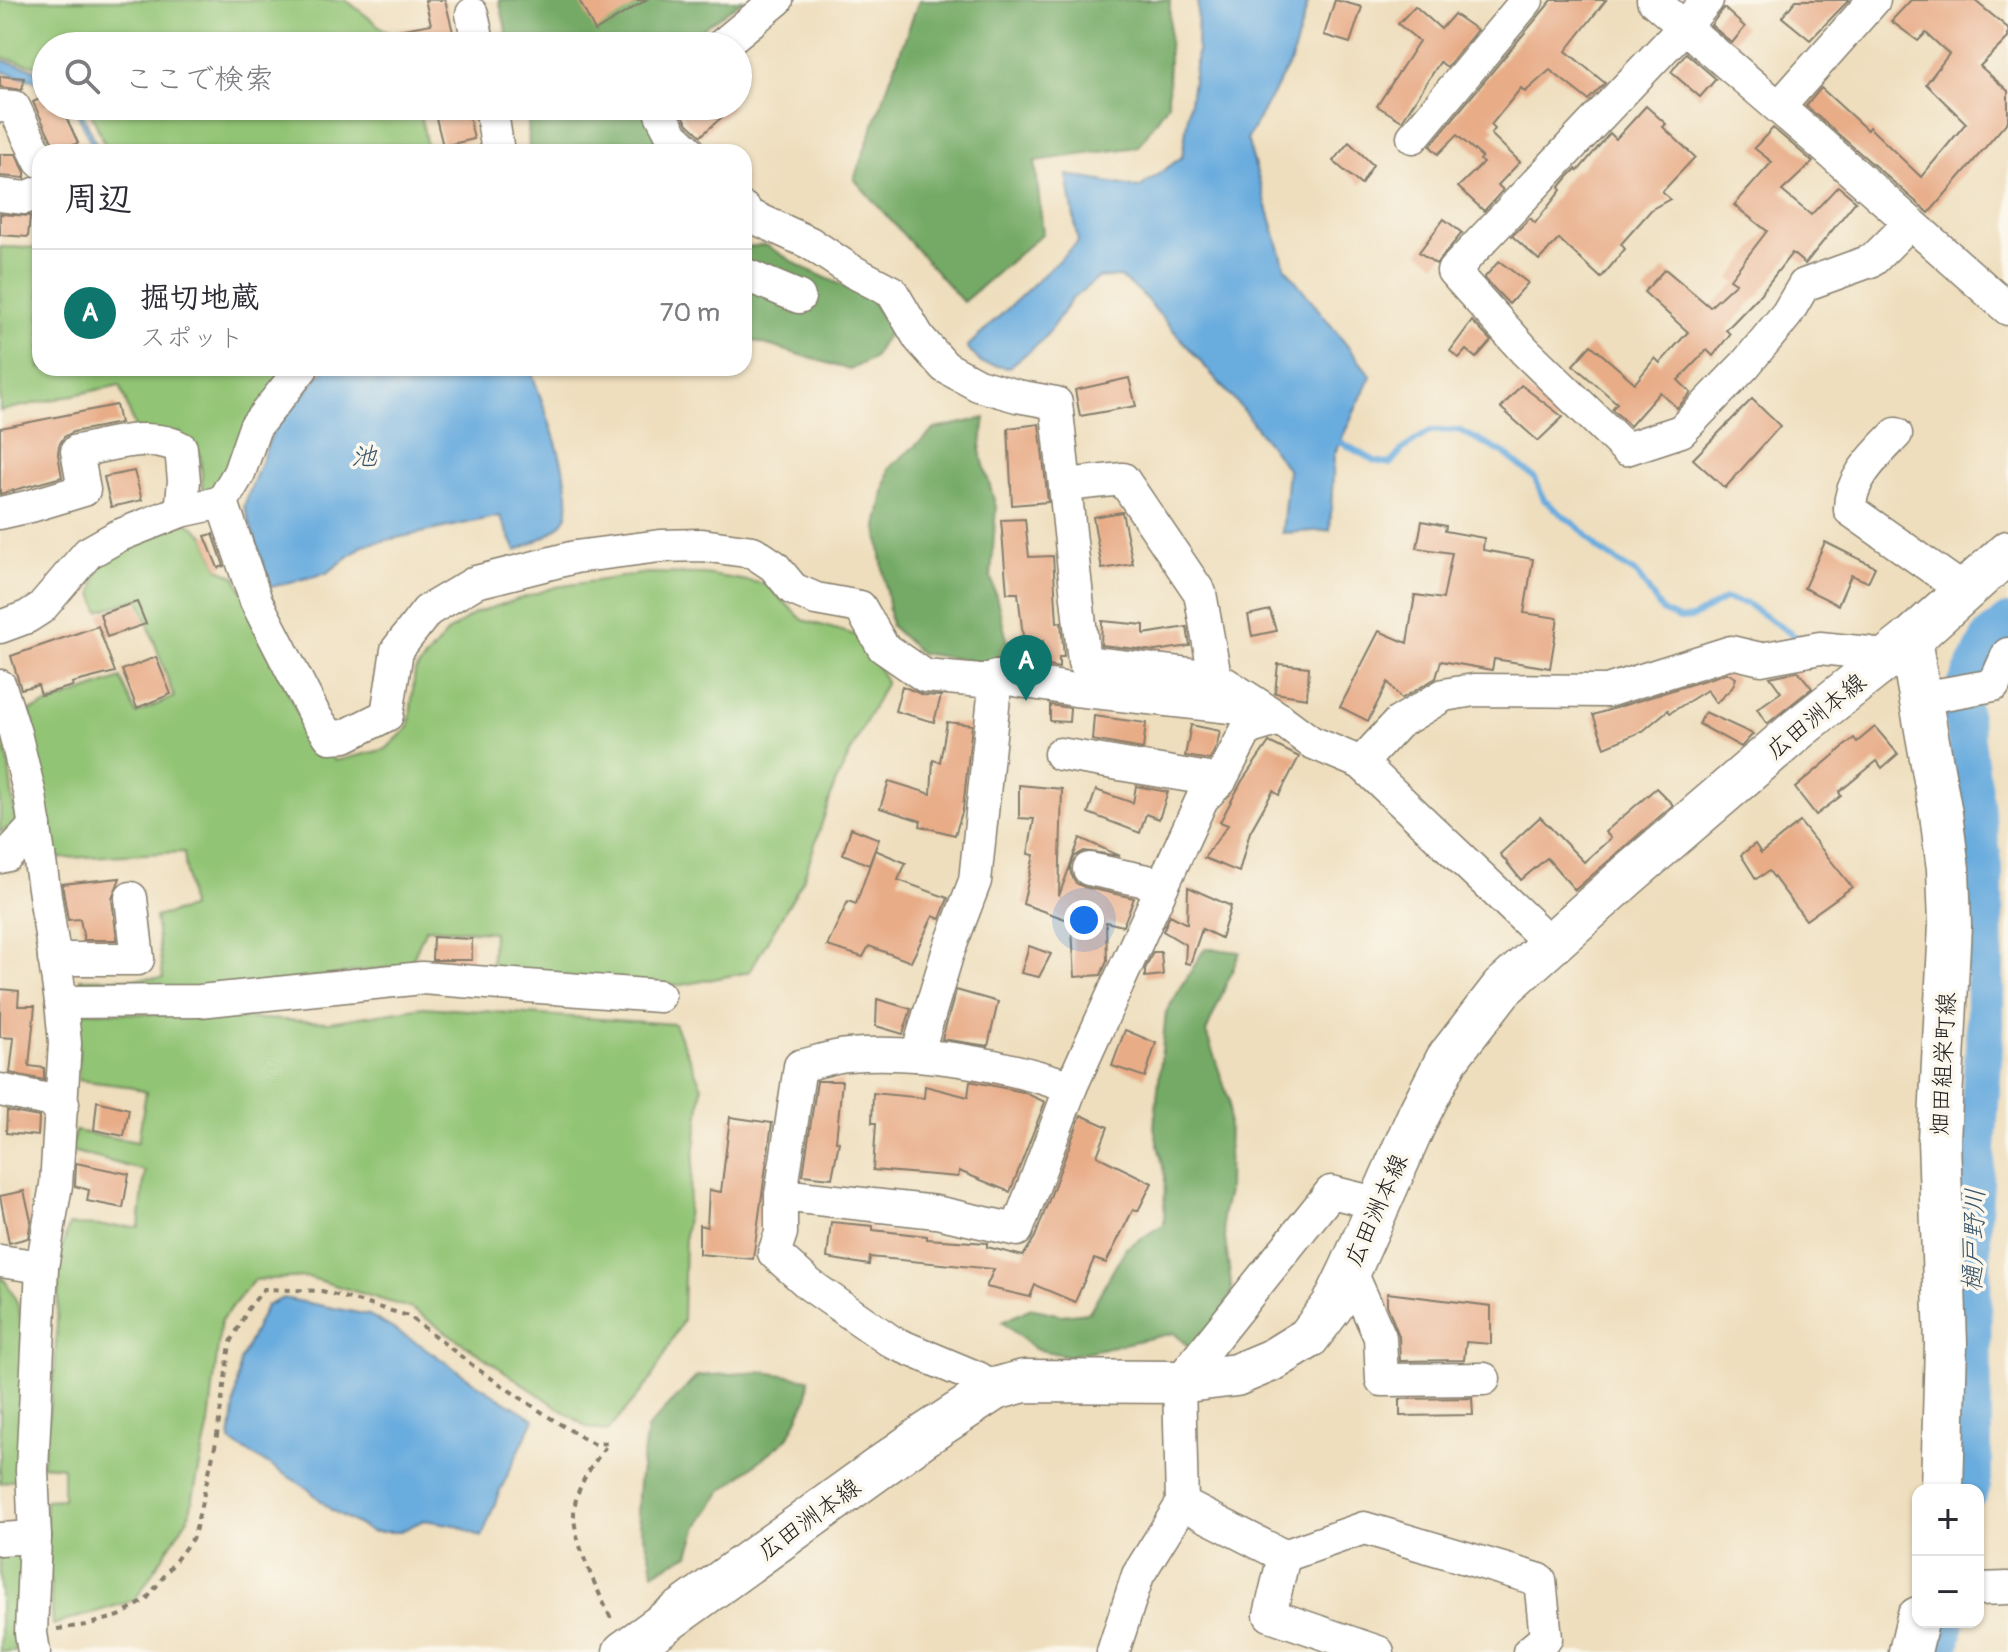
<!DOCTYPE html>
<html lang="ja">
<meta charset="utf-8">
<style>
:root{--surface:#fff;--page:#f2f2f3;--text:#2b2b33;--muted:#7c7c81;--line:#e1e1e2;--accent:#0f766e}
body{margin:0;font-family:Pangolin,"Klee One",sans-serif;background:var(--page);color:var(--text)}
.controls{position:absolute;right:24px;bottom:24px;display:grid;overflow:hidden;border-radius:16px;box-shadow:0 2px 6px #0004}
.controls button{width:72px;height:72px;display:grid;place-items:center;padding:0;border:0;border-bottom:2px solid var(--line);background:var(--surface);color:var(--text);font:40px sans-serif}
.you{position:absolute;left:1084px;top:920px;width:28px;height:28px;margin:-20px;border:6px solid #fff;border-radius:50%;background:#1a73e8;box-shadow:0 0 0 12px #1a73e833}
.badge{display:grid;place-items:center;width:52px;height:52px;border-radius:50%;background:var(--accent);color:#fff;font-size:26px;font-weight:700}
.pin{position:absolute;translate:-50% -66px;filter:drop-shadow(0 2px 4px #0008)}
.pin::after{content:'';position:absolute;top:42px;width:28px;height:24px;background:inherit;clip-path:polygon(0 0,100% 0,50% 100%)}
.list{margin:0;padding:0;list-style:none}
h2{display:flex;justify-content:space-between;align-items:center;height:104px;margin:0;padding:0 32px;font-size:34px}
h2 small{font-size:26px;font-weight:400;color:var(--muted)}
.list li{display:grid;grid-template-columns:52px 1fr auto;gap:24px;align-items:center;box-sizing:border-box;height:128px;padding:0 32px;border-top:2px solid var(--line)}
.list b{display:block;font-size:30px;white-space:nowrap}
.list p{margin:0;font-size:26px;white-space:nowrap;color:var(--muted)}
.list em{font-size:26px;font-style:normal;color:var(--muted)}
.icon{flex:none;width:44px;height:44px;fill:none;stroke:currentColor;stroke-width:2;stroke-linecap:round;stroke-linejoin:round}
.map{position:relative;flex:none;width:2008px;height:1652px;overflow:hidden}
.search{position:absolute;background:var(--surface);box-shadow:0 2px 6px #0004;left:32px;top:32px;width:720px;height:88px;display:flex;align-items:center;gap:20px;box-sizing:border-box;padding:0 28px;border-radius:44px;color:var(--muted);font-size:30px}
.panel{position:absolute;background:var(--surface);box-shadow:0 2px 6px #0004;left:32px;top:144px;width:720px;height:232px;border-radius:24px}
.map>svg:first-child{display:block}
.green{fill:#92c475;stroke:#577048;stroke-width:2}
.forest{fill:#75aa66;stroke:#486341;stroke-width:2}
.water{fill:#69acde;stroke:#42647d;stroke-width:2}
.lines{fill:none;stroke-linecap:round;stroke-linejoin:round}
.stream{stroke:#69acde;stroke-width:6}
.river{stroke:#69acde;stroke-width:38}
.building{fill:#e8ac87}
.minor-casing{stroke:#857d6c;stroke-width:35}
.major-casing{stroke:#857d6c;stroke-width:45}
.path{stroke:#857d6c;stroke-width:4;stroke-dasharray:6 6;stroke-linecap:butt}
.minor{stroke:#fff;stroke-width:32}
.major{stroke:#fff;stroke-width:42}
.labels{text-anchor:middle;stroke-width:7;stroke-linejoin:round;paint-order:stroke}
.street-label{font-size:24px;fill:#1c1c1c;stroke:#fbf7ec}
.water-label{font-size:26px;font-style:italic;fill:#3b566a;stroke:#fbf7ec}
</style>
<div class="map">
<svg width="2008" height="1652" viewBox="0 0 2008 1652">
<rect width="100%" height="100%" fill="#fbf7ec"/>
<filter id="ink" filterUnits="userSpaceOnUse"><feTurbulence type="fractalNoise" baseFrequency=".0125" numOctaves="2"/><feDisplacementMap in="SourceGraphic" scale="16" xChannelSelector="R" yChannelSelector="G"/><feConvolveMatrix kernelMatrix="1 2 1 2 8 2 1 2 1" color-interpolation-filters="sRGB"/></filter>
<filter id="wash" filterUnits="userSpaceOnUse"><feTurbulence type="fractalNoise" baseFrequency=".006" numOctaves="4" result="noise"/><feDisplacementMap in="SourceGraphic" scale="32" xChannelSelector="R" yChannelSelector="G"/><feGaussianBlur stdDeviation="1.8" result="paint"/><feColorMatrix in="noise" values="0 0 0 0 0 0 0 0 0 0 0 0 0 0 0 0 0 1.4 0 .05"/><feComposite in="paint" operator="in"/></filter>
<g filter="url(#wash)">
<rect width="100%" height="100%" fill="#eedebd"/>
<g class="green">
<path d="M0,0H346L396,39L399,46H46V68L0,57Z"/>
<path d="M88,106H419L428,152H108Z"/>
<path d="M0,247L40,248V368H288L223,485L203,491L200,454L180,433L137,434L120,385L0,411Z"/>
<path d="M186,521L205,536L218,568L236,577L300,718L335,761L386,749L409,727L415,671L448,632L475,613L556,587L647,573L705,574L766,584L803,620L859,636L886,681L835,784L803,880L749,972L682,985L491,977L493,932L426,928L410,965L192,993L88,992L80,979L163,978L155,917L190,908L184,852L49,859L30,711L121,678L136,714L174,697L139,599L99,611L93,593L99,558Z"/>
<path d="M0,730L8,759L16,825L0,832Z"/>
<path d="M423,1007L674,1024L702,1087L685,1233L683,1320L650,1381L607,1432L587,1427L412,1309L308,1277L254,1280L221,1320L209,1424L189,1516L135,1600L53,1625L45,1500L63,1499V1467L42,1465L55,1366L60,1255L69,1225L139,1227L145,1171L71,1151L75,1131L138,1142L146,1092L126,1086L78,1080L79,1011L329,1022Z"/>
<path d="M0,1275C10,1286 17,1299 20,1314C29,1360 20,1431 19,1479L0,1483Z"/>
<path d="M26,1550L15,1652H0V1552Z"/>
</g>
<g class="forest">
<path d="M499,0H744L706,26L685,46H510Z"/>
<path d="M919,0H1170L1168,104L1138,147L1035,161L1043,233L963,302L854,179Z"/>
<path d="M525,106H651L659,136L644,152H529L528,119Z"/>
<path d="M766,245L802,267L870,298L890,330L873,358L850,370L744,338V247Z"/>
<path d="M985,418L980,451L996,507L991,577L1014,667L920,653L891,626L877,527L889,468L935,429Z"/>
<path d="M1205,948L1240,952L1206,1032L1229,1100L1228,1192L1222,1216L1232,1291L1201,1358L1174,1333L1068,1356L1035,1349L1002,1322L1031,1308L1061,1315L1089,1312L1126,1248L1164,1224L1165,1176L1154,1127L1166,1012Z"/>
<path d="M764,1372L809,1379L807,1399L788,1438L722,1491L698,1526L689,1554L653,1573L651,1558L637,1514L639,1482L647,1429L697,1376Z"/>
</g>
<g class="water">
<path d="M1198,0H1309L1291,61L1247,139L1285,267L1371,376L1334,455L1330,530L1282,533L1288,470L1242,409L1140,292L1119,277L1098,278L1072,299L1043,340L1008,368L981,363L967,347L1078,242L1067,175L1139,188L1182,157L1197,53Z"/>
<path d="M0,60L28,67L46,75V84L0,71Z"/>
<path d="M74,106H79L100,152H95Z"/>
<path d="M326,368H530C540,397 578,490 566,517C559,533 531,543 516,551L500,516L364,545L327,573L271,587L244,506L275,426Z"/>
<path d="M283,1298L369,1315L421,1345L474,1382L534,1419L499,1493L482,1537L455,1525L424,1520L399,1532H371L331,1510L307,1488L230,1441L240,1361L266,1306Z"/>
</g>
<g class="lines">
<path class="stream" d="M1340,442L1375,461L1390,464L1403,449L1430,431L1459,430L1505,454L1535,478L1544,500L1584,532L1598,549L1638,575L1663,612L1680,619L1692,618L1725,599L1747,604L1802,641"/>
<g class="river">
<path d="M1970,1490L1973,1473L1972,1225L1985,1030L1984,869L1960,699L1990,638L2008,623"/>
<path d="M1940,1652L1946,1622"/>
</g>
</g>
<g id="blocks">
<g class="building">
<path d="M425,0H445L455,40L428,46H407L398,30L431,24Z"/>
<path d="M579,0H646L595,31Z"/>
<path d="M1335,0L1362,7L1350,43L1324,35Z"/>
<path d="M1552,0H1606L1566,51L1605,83L1588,100L1550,70L1525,92L1521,88L1491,125L1495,129L1491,134L1520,162L1498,185L1503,190L1484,211L1458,187L1483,163L1480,160L1482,157L1457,135L1438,154L1430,146Z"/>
<path d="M1796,0H1849L1810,40L1782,17Z"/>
<path d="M1911,0H1974L2008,28V38L1980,66L2008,91V121L1929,213L1806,106L1821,88L1867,130L1869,127L1921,177L1966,123L1926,84L1949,54L1926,33L1918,41L1891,21Z"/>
<path d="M1415,6L1441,29L1454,14L1477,30L1447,67L1440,62L1402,121L1377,106L1419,41L1398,24Z"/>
<path d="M1724,8L1745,27L1732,43L1711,25Z"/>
<path d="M1686,53L1716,79L1700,97L1671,72Z"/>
<path d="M0,76L24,78L22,90L0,87Z"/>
<path d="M46,96V106H61L78,143L57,152L33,102Z"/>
<path d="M683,106H734L701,136L687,123L682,113Z"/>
<path d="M1646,106L1666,124L1663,127L1695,157L1662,192L1670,199L1652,209L1621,244L1625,249L1601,278L1559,239L1539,260L1512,236L1530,218L1535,223L1561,190L1559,188L1568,177L1576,169L1578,171L1610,133L1616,139Z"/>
<path d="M468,112L474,139L443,146L436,118Z"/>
<path d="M1773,128L1813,162L1782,191L1811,215L1838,186L1856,201L1805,264L1792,253L1757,298L1726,330L1730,334L1713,356L1707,350L1678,380L1691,393L1677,408L1660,392L1630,426L1612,409L1617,403L1573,365L1591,345L1635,383L1655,358L1660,363L1688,332L1644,292L1665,269L1710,307L1736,283L1730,279L1767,231L1734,205L1772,162L1754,148Z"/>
<path d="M1349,142L1373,165L1361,185L1333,161Z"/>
<path d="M0,154H16L25,172V178L0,176Z"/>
<path d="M0,214L30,216L28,237L0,235Z"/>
<path d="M1444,219L1462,233L1436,264L1419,252Z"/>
<path d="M1499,261L1528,283L1509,304L1484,278Z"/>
<path d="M1472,321L1491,341L1476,358L1466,350L1459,358L1450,351Z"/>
<path d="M1129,378L1136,406L1080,416L1075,390Z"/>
<path d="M1521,385L1563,417L1538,441L1501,408Z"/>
<path d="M1752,399L1780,426L1725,488L1693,459Z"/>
<path d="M116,405L120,423L73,432L64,437L59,445L58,454L62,477L0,494V428Z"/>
<path d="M1039,424L1048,502L1012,505L1008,428Z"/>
<path d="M134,471L142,500L111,507L104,477Z"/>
<path d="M1122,512L1133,564L1102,569L1093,517Z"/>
<path d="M1025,519L1029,557L1053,556L1057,623L1061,622L1064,657H1059V668L1048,666L1043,641L1024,645L1018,593H1007L1001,520Z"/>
<path d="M1422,521L1446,526L1445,531L1484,538L1483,550L1533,559L1524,613L1558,618L1550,668L1494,659L1492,670L1441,661L1436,678L1401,699L1388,682L1368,721L1340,707L1379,631L1407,643L1415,595L1443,599L1452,553L1417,548Z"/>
<path d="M213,534L224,566L218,568L205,536Z"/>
<path d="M1825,542L1875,567L1868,582L1851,575L1838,605L1804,588Z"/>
<path d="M137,602L146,624L107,637L100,614Z"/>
<path d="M1270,610L1276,631L1252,636L1248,615Z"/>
<path d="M1102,621L1144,625V634L1187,627L1190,646L1155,651L1101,645Z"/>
<path d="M98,626L115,672L72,683L73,686L41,695L38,685L21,689L11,656Z"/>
<path d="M156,657L171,694L137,708L122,670Z"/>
<path d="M1278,664L1309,667L1307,698L1275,693Z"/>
<path d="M1798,671L1812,688L1767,724L1757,709L1781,692L1770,677Z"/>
<path d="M1727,673L1736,678L1732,688L1716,703L1707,690L1670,713L1668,710L1643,731L1605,747L1593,715Z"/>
<path d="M902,686L923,695L941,696L934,722L895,711Z"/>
<path d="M1050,705L1070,708L1069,722L1050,721Z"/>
<path d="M1705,712L1753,734L1741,747L1699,724Z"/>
<path d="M1094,716L1146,723L1143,749L1092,740Z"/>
<path d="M947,722L972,725L963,809L955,835L920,826L921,821L880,808L889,781L931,794L933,760L940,762Z"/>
<path d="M1191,725L1220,731L1217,745L1210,760L1185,756Z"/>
<path d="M1875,727L1898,754L1882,768L1877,761L1839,792L1841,796L1816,815L1795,788L1854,738L1857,742Z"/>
<path d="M1269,742L1299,757L1279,795L1273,791L1250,832L1239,872L1204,858L1228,825L1220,822L1242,781Z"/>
<path d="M1019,785L1062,789L1059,896L1080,838L1120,856L1084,851L1074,857L1070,866L1071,874L1076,883L1084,887L1134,898L1123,926L1106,922L1107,961L1101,975L1075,977L1071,914L1068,920L1023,904L1034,855L1028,854L1034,819L1019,818Z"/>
<path d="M1136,786L1168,792L1159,819L1146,814L1140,833L1088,813L1096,790L1133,803Z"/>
<path d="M1656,788L1673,805L1575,890L1547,858L1521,880L1500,854L1540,817L1584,862L1611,838L1605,832Z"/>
<path d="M1800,822L1852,887L1806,920L1769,871L1756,879L1741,855L1755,844L1761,853Z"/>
<path d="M851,828L879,839L869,865L843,854Z"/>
<path d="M875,850L906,863L898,880L948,898L940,919L933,916L911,962L869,946L863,957L827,946L848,901L856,904Z"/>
<path d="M120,878L112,899L117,940H84L80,919L68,920L62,884Z"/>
<path d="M1188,887L1231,906L1221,938L1202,929L1190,964L1185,963L1186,945L1163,931L1170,915L1187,924Z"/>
<path d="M433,937L472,939V960H432Z"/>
<path d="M1029,946L1051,954L1039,977L1021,973Z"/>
<path d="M1153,952H1161L1163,975L1145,977V969Z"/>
<path d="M0,989L19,991L18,1006H35L29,1066L44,1068V1080L10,1073L14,1038L0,1037Z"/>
<path d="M956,990L998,1002L988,1046L942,1039Z"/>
<path d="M877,999L911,1009L903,1034L876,1026Z"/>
<path d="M1125,1030L1156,1043L1145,1077L1112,1066Z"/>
<path d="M817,1081H842L836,1141L839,1142L832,1178L803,1175Z"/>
<path d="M970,1081L1023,1092L1045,1102L1010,1192L959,1171L958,1177L873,1170L876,1123H872L873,1093L924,1098L925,1086L968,1097Z"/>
<path d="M97,1101L129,1109L124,1136L94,1130Z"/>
<path d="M7,1111L39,1117L38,1136L6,1133Z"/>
<path d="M1081,1115L1108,1127L1097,1156L1152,1183L1138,1211L1133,1210L1106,1263L1094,1259L1075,1302L1035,1285L1030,1297L986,1287L994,1269L870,1257L869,1265L827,1258L831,1222L873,1226V1230L927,1236V1239L987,1243V1247L1023,1256L1035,1237Z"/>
<path d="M730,1117L772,1123L753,1259L699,1254V1225L707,1227L709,1190L721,1192Z"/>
<path d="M76,1163L129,1174L123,1208L87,1201L89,1190L75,1186Z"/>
<path d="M24,1191L31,1220L28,1238L9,1243L0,1196Z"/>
<path d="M1387,1293L1491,1306V1344L1466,1342L1464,1360L1400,1361L1399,1336L1387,1305Z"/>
<path d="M1472,1398L1473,1415L1400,1416V1399Z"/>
</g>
</g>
</g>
<g filter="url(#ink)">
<use href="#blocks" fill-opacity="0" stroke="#857d6c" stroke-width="2"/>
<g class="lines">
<defs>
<g id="minor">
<path d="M1653,0L1819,142L2008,309"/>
<path d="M1707,0L1684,27L1453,271L1525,351L1626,449L1681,431L1745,365L1787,314L1804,285L1873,260L1910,223"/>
<path d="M472,14L479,46"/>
<path d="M721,46L777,0"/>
<path d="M0,106L14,107L40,161"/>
<path d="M491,106L498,152"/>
<path d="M664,106L661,114L672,135L690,152"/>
<path d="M1779,107L1874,0"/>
<path d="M1413,137L1527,0"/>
<path d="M0,195L25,198L40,192"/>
<path d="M744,209L751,216L810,243L852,271L892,292L919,338L945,367L978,385L1017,396L1056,403L1084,662L1215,677L1280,719L1311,742L1361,763L1551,944"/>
<path d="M744,274L799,297"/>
<path d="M1896,434C1876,455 1849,479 1850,510L1965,591"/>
<path d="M1065,485L1123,479L1200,593L1215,677"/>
<path d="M222,502L256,601L315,716L330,737L345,736L387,715L397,650L427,611L476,582L575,557L660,546L702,545L753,552L774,566L793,589L816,599L860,607L883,647L925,676L981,681L996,677L1075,690L1249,709L1280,719"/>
<path d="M0,513L31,506L84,490L77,451C110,445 152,431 181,448L184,481L181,511"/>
<path d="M0,627L27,617L41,608L88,553L118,536L181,511L222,502L239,473L255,427L302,368"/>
<path d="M0,686L15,733L30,795L61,1002L65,1043L56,1185L42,1267L32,1470L35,1537L31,1633L34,1652"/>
<path d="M1921,698L1994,685L2008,654"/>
<path d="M1060,754L1220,781"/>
<path d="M1361,763L1398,723L1444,695L1474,690L1607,691L1731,652L1761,659L1820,648L1869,653L1884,662"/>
<path d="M0,857L8,855L35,826"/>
<path d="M1089,869L1161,884"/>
<path d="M54,959H138L131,898"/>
<path d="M61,1002L200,1001L422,978L659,996"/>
<path d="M917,1055L948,952L975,881L996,677"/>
<path d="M0,1090L63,1103"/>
<path d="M781,1195L800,1066C815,1063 832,1056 848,1055C919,1049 1004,1064 1071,1087"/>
<path d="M0,1261L42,1267"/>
<path d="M1350,1270L1380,1337L1382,1380L1484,1379"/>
<path d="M995,1389L978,1378L892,1342L810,1285L774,1253L781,1233V1195L936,1212L1017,1230L1071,1087L1202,799L1220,781L1247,729L1280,719"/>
<path d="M1182,1504L1284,1556L1364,1528L1540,1580L1546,1638L1529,1652"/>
<path d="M0,1539L35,1537"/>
<path d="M1284,1556L1270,1615L1378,1652"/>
<path d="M1978,1589L2008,1588"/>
<path d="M1113,1652L1138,1575L1182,1504L1179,1382L1331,1192L1380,1204"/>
</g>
<g id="major">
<path d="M1910,640L1941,814L1948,869L1950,925L1939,1140L1946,1343L1942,1490"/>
<path d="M624,1652L922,1437L995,1389L1024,1381L1179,1382L1236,1375L1274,1359L1308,1338L1333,1305L1350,1270L1419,1114L1447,1059L1502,988L1627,876L1798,729L1910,640L2008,552"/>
<path d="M1910,1652L1918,1618"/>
</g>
</defs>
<use href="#minor" class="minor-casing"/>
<use href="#major" class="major-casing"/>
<path class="path" d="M57,1629L86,1625L119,1616L146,1600L194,1536L216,1442L230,1344L248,1309L264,1289L322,1291L409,1316L476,1368L555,1421L593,1444L608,1443C595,1462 579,1481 575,1504C568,1535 600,1594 613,1623"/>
<use href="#minor" class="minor"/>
<use href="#major" class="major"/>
</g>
</g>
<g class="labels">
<g class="street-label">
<text transform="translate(1816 716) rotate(-39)" y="8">広田洲本線</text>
<text transform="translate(1943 1064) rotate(-87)" y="8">畑田組栄町線</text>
<text transform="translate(1376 1210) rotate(-66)" y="8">広田洲本線</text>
<text transform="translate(809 1519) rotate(-36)" y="8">広田洲本線</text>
</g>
<g class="water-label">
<text x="364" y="465">池</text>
<text transform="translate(1973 1240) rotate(-88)" y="9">樋戸野川</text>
</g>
</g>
</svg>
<div class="controls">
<button>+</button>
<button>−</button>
</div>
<div class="you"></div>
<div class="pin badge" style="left:1026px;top:701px">A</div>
<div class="search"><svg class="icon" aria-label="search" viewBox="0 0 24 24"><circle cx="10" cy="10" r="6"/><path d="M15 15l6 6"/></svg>ここで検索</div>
<section class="panel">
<h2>周辺<small></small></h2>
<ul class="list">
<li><span class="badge">A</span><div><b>掘切地蔵</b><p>スポット</p></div><em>70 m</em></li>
</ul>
</section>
</div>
